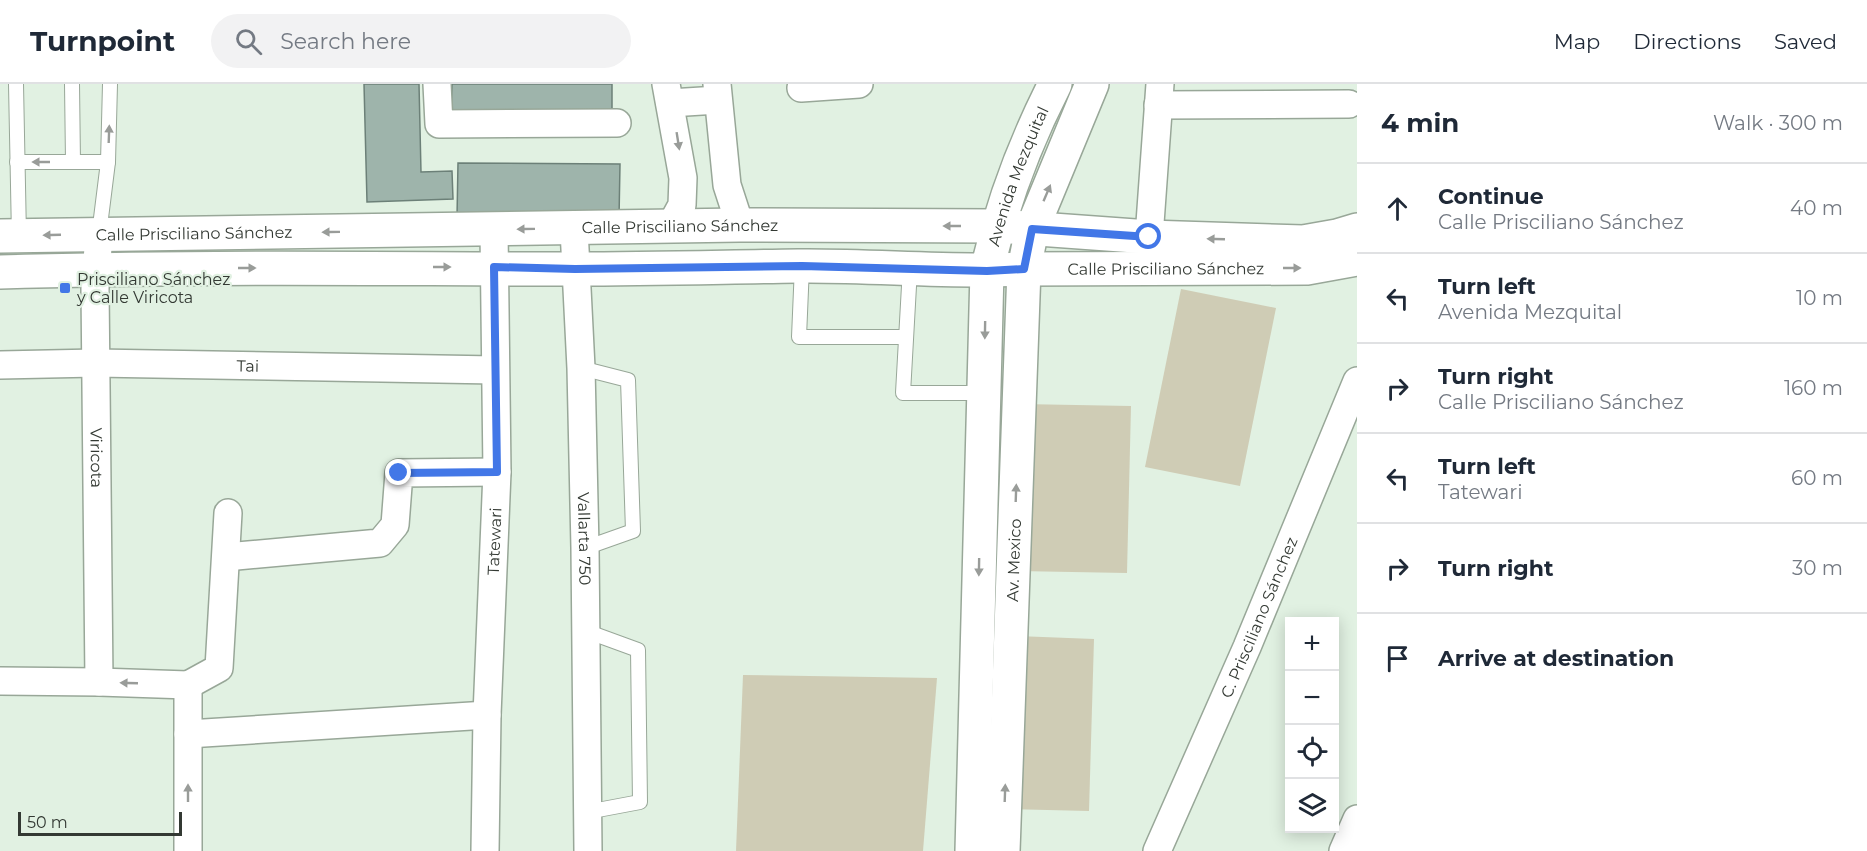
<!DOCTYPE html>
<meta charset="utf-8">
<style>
:root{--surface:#fff;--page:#f2f2f3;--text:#1f2937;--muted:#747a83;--line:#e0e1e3}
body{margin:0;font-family:Montserrat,sans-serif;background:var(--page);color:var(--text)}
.controls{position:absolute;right:18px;bottom:18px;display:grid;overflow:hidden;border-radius:0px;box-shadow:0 3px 15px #0003}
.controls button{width:54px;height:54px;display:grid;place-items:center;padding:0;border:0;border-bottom:2px solid var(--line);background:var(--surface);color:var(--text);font:30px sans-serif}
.scale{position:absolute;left:18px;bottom:15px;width:164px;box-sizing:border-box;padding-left:6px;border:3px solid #333933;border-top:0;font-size:16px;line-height:21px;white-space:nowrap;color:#333933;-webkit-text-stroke:4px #e1f1e2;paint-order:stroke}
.stop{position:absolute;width:18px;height:18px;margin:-14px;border:4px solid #4277e7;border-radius:50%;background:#fff}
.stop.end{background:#4277e7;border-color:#fff;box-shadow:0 2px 6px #0008}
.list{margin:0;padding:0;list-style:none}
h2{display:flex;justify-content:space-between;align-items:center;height:78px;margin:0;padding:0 24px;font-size:26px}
h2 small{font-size:20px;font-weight:400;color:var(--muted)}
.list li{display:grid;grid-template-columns:39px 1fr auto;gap:18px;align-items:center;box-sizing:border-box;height:90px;padding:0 24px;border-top:2px solid var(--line)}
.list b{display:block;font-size:22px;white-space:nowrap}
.list p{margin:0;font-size:20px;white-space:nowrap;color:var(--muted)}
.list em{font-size:20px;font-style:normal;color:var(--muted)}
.icon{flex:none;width:33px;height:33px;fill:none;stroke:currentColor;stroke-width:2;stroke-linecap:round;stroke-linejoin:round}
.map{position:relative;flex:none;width:1357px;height:767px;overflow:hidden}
header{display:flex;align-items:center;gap:36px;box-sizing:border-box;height:84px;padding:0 30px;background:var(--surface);border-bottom:2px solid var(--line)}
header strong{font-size:28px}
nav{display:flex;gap:33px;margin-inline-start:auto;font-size:21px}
.search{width:420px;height:54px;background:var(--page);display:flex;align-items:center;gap:15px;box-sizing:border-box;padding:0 21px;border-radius:33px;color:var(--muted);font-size:22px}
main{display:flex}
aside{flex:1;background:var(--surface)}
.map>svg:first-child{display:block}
.green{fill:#cfccb5}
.building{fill:#9eb4ab;stroke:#6c8078;stroke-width:1.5}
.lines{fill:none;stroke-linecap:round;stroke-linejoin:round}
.lane-casing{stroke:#98a798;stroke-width:16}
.street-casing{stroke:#98a798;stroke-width:30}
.secondary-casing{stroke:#98a798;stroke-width:36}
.lane{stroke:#fff;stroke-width:14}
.street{stroke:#fff;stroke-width:27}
.secondary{stroke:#fff;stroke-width:33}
.oneway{fill:#999c99}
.route{stroke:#4277e7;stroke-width:8}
.poi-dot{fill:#4277e7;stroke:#e1f1e2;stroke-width:2}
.labels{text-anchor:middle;stroke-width:4.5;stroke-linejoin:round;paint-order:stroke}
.street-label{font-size:16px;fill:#333933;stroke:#e1f1e2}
.poi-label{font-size:16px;fill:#333933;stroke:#e1f1e2;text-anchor:start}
</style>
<header>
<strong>Turnpoint</strong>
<div class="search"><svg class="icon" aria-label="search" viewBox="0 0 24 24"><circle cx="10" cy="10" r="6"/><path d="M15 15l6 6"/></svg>Search here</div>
<nav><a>Map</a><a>Directions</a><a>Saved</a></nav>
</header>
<main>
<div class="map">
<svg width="1357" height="767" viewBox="0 0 1357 767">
<rect width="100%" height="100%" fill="#e1f1e2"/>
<g class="green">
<path d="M1181,205L1276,224L1240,402L1145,383Z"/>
<path d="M1021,320L1131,322L1127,489L1017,487Z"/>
<path d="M1017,552L1094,555L1089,727L1011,725Z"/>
<path d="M743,591L937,594L923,767H736Z"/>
</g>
<g class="building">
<path d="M364,0H419L421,88L452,87L453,115L367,118Z"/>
<path d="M452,0H612V32L451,31Z"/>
<path d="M458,79L620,80L619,134L457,133Z"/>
</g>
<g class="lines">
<defs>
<g id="lane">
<path d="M16,0L19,152"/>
<path d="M72,0L73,78"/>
<path d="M17,78H108"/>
<path d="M99,150L108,78L110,0"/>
<path d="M802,182L799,253H906"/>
<path d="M910,184L903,309H984"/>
<path d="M581,284L628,296L633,447L585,464"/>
<path d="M586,547L638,566L640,718L587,728"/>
</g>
<g id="street">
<path d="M437,0L439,40L617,39"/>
<path d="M666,0L683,94L682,121L670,143"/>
<path d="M717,0L727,101L740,141"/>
<path d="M801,4L859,0"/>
<path d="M670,19L718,16"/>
<path d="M1158,21L1349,20"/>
<path id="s1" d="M574,145L581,284L585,464L588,767"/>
<path id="s2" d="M99,150L95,204L99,598"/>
<path d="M1149,153L1160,0"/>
<path id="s3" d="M0,281L96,279L495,286"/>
<path d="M226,473L380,459L395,441L399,389L497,388"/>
<path d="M0,597L99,598L188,601"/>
<path d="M188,601L219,584L228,429"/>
<path d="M188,650L487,631"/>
<path d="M188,767V601"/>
<path id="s4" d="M485,767L487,631L497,388L494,146"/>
<path id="s5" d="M1157,767L1247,563L1357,297"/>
<path d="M1343,767L1357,735"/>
</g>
<g id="secondary">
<path id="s6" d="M0,152L740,141L997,142L1149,153L1303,158L1337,152L1357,146"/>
<path id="s7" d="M0,188C192,182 384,185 576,185C650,185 724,183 798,182C873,181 949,189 1024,185L1307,184L1357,175"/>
<path id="s8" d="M972,767L987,187C1001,122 1025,59 1055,0"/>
<path id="s9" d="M1003,767L1024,185L1032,145L1092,0"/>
</g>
</defs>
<use href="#lane" class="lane-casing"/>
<use href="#street" class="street-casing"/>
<use href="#secondary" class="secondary-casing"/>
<use href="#lane" class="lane"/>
<use href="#street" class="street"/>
<use href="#secondary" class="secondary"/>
</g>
<defs><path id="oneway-solid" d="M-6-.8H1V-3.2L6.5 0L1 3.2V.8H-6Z" transform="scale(1.5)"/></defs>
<g class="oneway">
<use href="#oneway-solid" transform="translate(109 50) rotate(-88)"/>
<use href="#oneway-solid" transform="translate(678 57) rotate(81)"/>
<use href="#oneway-solid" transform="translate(41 78) rotate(180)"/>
<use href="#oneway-solid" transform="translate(1047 109) rotate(-67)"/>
<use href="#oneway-solid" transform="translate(952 142) rotate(-180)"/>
<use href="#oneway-solid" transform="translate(526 145) rotate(179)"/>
<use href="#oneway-solid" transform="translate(331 148) rotate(179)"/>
<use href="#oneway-solid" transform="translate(52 151) rotate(178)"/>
<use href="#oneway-solid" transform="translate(1216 155) rotate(-178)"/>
<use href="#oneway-solid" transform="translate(442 183)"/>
<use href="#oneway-solid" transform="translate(247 184)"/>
<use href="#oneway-solid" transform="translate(1292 184)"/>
<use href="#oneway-solid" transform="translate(985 246) rotate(91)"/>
<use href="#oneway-solid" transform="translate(1016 409) rotate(-88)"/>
<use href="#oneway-solid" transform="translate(979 483) rotate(91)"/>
<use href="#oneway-solid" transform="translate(129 599) rotate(-178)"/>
<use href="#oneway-solid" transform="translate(188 709) rotate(-90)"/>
<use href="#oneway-solid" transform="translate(1005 709) rotate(-88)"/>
</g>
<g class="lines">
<path class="route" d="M399,389L497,388L494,183L575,185L802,182L987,187L1024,185L1032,145L1149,153"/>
</g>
<rect class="poi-dot" x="59" y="198" width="12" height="12" rx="3"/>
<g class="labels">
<g class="street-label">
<text dy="6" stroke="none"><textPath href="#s8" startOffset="680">Avenida Mezquital</textPath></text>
<text dy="6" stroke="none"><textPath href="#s6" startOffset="680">Calle Prisciliano Sánchez</textPath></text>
<text dy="6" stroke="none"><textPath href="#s6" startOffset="194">Calle Prisciliano Sánchez</textPath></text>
<text dy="6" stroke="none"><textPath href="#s7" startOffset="1166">Calle Prisciliano Sánchez</textPath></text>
<text dy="6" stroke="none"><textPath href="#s3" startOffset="248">Tai</textPath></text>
<text dy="6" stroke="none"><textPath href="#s2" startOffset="224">Viricota</textPath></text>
<text dy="6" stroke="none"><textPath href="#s4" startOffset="310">Tatewari</textPath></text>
<text dy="6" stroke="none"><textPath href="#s1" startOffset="310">Vallarta 750</textPath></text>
<text dy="6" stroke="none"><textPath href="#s9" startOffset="291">Av. Mexico</textPath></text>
<text dy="6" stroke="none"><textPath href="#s5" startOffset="255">C. Prisciliano Sánchez</textPath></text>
</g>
<g class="poi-label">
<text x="77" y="201">Prisciliano Sánchez<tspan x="77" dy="18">y Calle Viricota</tspan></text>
</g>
</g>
</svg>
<div class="controls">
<button>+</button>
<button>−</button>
<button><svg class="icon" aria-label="locate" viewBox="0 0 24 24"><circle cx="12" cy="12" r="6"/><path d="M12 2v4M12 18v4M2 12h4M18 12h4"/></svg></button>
<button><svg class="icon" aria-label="layers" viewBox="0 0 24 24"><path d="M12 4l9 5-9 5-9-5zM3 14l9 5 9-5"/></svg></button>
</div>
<div class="scale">50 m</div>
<div class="stop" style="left:1149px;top:153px"></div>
<div class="stop end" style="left:399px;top:389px"></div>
</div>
<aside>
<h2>4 min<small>Walk · 300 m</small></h2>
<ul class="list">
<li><svg class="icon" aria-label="ahead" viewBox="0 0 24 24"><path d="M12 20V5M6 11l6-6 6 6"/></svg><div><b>Continue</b><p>Calle Prisciliano Sánchez</p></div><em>40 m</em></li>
<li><svg class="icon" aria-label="left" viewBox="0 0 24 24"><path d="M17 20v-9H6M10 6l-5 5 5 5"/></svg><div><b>Turn left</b><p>Avenida Mezquital</p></div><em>10 m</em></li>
<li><svg class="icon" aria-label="right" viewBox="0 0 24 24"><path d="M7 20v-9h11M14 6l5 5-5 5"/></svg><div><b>Turn right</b><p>Calle Prisciliano Sánchez</p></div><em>160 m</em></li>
<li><svg class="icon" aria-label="left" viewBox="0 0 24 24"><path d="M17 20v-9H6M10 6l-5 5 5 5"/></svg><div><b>Turn left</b><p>Tatewari</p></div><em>60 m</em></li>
<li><svg class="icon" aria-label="right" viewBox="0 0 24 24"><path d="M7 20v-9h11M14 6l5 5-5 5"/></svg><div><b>Turn right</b></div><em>30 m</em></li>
<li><svg class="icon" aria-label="arrive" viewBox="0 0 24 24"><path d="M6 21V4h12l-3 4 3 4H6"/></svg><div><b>Arrive at destination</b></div></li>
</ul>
</aside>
</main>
